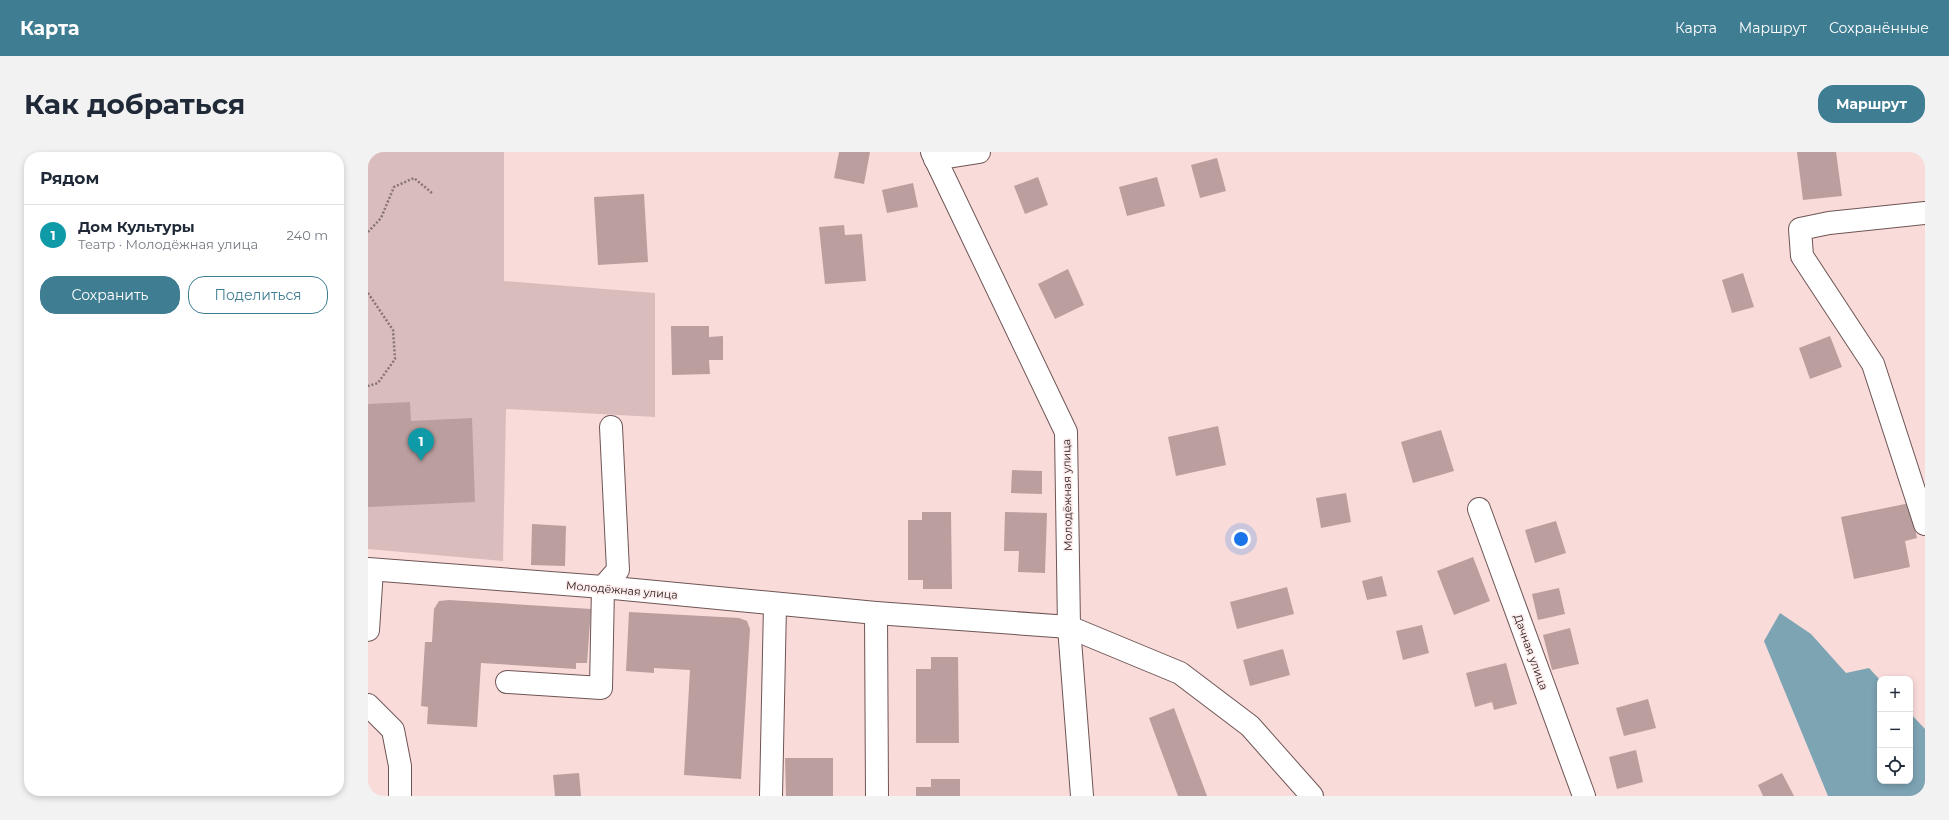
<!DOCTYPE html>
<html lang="ru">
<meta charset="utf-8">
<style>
:root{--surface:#fff;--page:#f2f2f3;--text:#1f2937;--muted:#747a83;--line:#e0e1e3;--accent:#3f7d93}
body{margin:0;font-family:Montserrat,sans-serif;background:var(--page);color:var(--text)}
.controls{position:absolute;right:12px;bottom:12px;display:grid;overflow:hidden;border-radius:8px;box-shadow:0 2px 6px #0003}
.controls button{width:36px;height:36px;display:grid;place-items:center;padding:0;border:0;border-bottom:1px solid var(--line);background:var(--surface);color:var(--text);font:20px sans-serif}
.you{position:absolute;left:873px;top:387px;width:14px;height:14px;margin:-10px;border:3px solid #fff;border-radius:50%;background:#1a73e8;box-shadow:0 0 0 6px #1a73e833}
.badge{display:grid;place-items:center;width:26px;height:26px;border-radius:50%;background:var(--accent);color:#fff;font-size:13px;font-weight:700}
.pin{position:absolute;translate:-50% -33px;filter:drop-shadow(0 1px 2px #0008)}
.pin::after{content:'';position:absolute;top:21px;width:14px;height:12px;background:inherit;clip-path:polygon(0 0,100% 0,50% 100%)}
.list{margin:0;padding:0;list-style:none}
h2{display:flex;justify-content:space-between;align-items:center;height:52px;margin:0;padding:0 16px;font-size:17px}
h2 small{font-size:13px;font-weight:400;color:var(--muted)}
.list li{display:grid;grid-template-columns:26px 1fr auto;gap:12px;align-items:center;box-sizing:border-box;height:60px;padding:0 16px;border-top:1px solid var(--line)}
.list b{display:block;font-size:15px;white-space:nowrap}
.list p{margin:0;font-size:13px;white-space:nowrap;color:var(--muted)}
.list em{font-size:13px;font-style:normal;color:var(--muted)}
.actions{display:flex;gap:8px;padding:12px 16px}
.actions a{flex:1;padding:9px 0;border:1px solid var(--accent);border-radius:16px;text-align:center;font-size:14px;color:var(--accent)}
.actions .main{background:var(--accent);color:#fff}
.icon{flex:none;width:22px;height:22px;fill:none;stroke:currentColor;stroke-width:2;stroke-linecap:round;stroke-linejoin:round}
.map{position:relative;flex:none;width:1557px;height:644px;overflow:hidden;border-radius:16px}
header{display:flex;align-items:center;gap:24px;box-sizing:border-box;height:56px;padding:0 20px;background:var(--accent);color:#fff}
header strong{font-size:19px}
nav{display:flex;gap:22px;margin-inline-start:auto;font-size:14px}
.intro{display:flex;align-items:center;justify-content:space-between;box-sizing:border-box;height:96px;padding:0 24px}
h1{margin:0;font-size:28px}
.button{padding:10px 18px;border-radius:16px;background:var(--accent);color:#fff;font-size:14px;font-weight:700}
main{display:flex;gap:24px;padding:0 24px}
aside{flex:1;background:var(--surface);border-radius:16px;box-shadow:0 2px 6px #0003}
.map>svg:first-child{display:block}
.green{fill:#d9bdbd}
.water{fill:#7da4b3}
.building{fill:#bb9e9e}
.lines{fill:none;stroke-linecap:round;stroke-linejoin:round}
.minor-casing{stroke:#6e5555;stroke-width:24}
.path{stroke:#867372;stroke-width:2.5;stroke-dasharray:2 2;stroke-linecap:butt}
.minor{stroke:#fff;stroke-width:22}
.labels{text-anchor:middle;stroke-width:3;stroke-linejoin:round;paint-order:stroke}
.street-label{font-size:11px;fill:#221717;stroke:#feebeb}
</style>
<header>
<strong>Карта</strong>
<nav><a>Карта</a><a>Маршрут</a><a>Сохранённые</a></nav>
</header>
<div class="intro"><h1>Как добраться</h1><a class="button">Маршрут</a></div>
<main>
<aside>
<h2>Рядом<small></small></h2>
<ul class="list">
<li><span class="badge" style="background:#0f9aa8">1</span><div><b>Дом Культуры</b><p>Театр · Молодёжная улица</p></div><em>240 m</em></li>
</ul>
<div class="actions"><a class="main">Сохранить</a><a>Поделиться</a></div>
</aside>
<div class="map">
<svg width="1557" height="644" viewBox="0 0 1557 644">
<rect width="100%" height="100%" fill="#f9dbda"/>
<path class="green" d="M0,0H136V129L287,141V265L138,257L135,409L0,397Z"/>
<path class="water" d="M1412,461L1443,482L1478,521L1501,516L1512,528V629H1542V561L1557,577V644H1460L1396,489Z"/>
<g class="building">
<path d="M471,0H502L496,32L466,26Z"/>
<path d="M1429,0H1468L1474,44L1435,48Z"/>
<path d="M849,6L858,39L832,46L823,13Z"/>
<path d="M670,25L680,53L657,62L646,34Z"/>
<path d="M789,25L797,54L759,64L751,35Z"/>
<path d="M545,31L550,55L519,61L514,38Z"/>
<path d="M276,42L280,110L230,113L226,45Z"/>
<path d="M476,73L477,83L494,82L498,129L457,132L451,75Z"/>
<path d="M700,117L716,153L687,167L670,132Z"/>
<path d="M1375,121L1386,155L1364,161L1354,128Z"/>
<path d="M303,174H341V185L355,184V208H341L342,222L304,223Z"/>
<path d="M1462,184L1474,215L1442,227L1431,196Z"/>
<path d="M42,250L43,269L104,266L107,350L0,355V252Z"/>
<path d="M850,274L858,313L808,324L800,285Z"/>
<path d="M1073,278L1086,319L1045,331L1033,290Z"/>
<path d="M644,318L674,319V342L643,341Z"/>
<path d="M978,341L983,370L953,376L948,346Z"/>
<path d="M1542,351L1549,386L1537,389L1542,415L1486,427L1473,365Z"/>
<path d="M554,360H583L584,437H555V428H540V368H554Z"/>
<path d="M637,360L679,361L677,421L650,420L651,399H636Z"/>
<path d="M1188,369L1198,401L1167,411L1157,378Z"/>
<path d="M164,372L198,374L197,414L163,413Z"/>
<path d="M1105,405L1122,449L1086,463L1069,419Z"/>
<path d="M1014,424L1019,444L999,448L994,429Z"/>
<path d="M919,435L926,462L869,477L862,450Z"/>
<path d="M1191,436L1197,462L1170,468L1164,442Z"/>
<path d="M81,448L223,457L219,511H208V517L113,511L109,575L59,572L60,555L53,554L57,490H64L66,457L71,449Z"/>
<path d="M261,460L371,466L379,469L382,477L373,627L316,623L322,518L286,516V521L258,519Z"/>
<path d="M1054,473L1061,501L1035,508L1028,479Z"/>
<path d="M1202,476L1211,512L1184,518L1175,483Z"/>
<path d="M915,497L922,523L882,534L875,508Z"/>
<path d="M563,505H590L591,591H548V517H563Z"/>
<path d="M1138,511L1149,552L1126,558L1124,550L1107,555L1098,521Z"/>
<path d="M1280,547L1288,576L1256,584L1248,556Z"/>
<path d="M806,556L839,644H810L781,566Z"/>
<path d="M1268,598L1275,630L1249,637L1241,605Z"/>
<path d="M417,606H465V644H418Z"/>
<path d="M211,621L213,644H187L185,623Z"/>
<path d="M1414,621L1426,644H1395L1390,633Z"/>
<path d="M563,627H592V644H548V635H563Z"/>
</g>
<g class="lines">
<defs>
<g id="minor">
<path d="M564,0L698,280L701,475L714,644"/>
<path d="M567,7L611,0"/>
<path d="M1557,61L1461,71L1432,77L1434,104L1505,212L1557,372"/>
<path d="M1111,357L1216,644"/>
<path d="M0,417L235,435L508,461L701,475L812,521L882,574L944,644"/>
<path d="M508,461L509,644"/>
<path d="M0,478L4,418"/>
<path d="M139,530L233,536L235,435L250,418L243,275"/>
<path d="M0,553L25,578L32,614V644"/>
<path d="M403,644L407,453"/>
</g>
</defs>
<use href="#minor" class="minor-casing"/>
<g class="path">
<path d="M0,80L13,66L26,35L46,26L64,41"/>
<path d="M0,141L25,178L27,207L10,231L0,234"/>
</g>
<use href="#minor" class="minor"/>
</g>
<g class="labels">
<g class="street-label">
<text transform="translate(699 343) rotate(-91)" y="4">Молодёжная улица</text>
<text transform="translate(254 438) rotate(5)" y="4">Молодёжная улица</text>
<text transform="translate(1163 500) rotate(70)" y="4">Дачная улица</text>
</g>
</g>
</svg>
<div class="controls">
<button>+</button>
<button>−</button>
<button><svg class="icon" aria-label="locate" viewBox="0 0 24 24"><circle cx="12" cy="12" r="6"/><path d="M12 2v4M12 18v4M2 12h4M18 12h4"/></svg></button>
</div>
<div class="you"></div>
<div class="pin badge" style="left:53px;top:309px;background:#0f9aa8">1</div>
</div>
</main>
